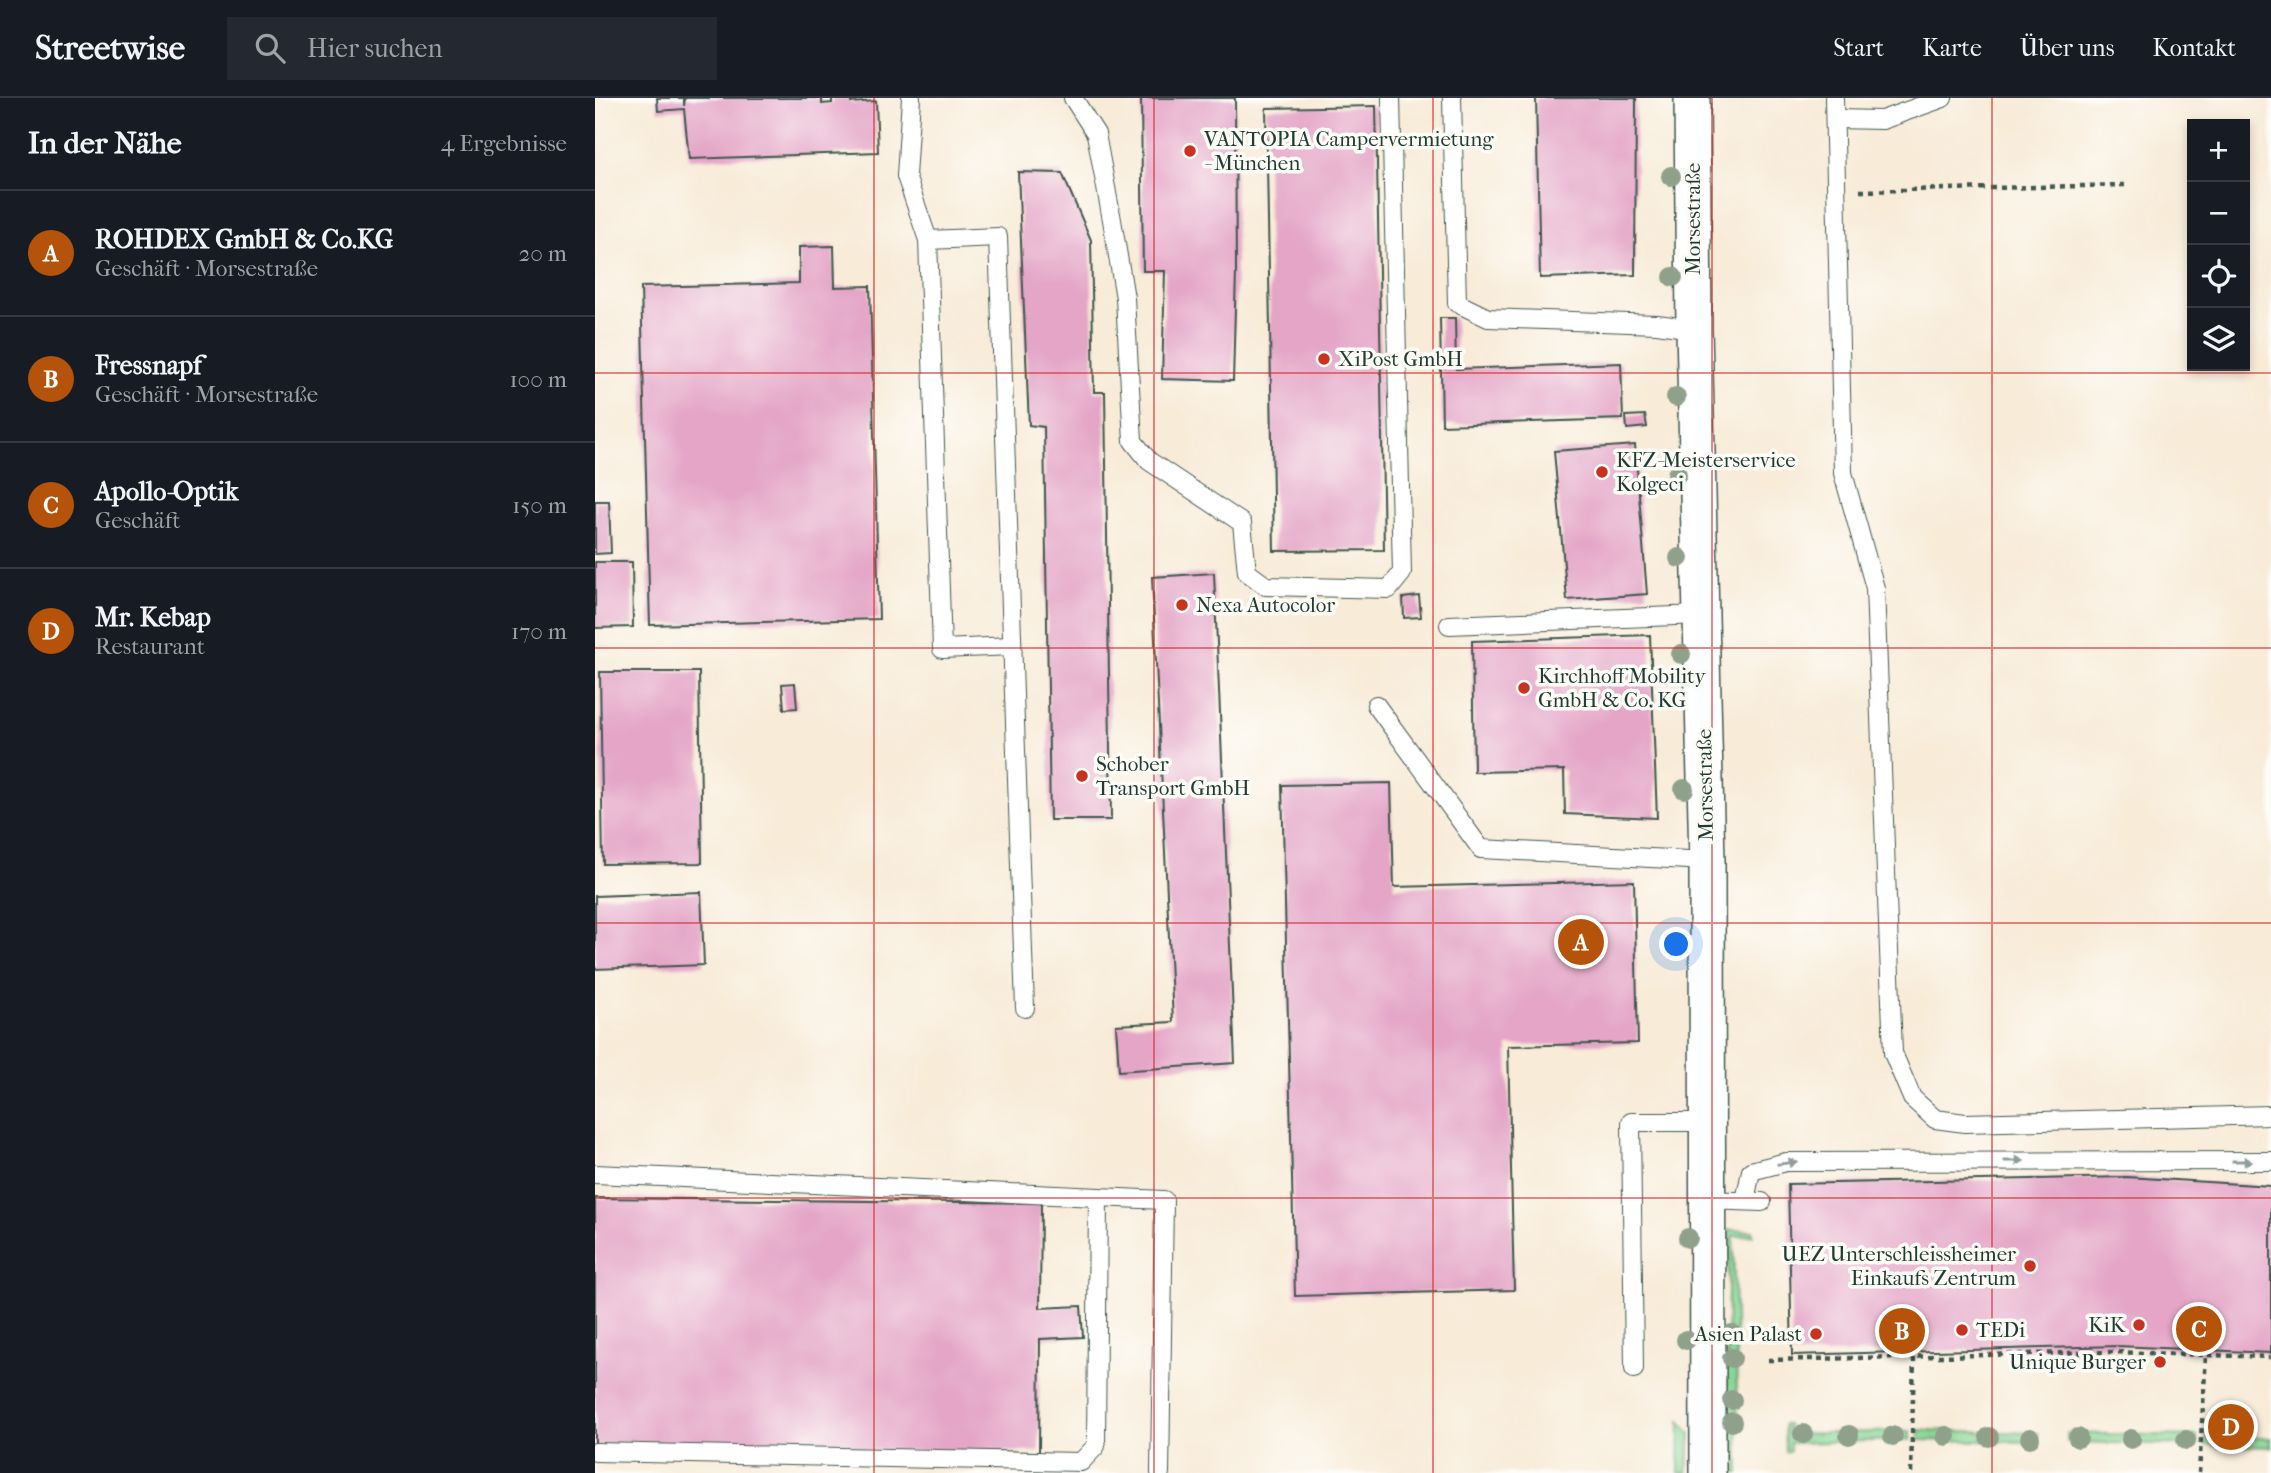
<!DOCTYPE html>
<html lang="de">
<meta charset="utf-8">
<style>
:root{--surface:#171b24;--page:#242831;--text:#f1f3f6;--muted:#9ea1a6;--line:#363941;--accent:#b45309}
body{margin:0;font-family:"IM FELL French Canon",serif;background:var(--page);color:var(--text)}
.controls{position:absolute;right:21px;top:21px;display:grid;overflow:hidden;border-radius:0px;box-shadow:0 4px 10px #0003}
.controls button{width:63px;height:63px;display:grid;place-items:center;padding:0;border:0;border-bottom:2px solid var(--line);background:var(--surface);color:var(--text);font:35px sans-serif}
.you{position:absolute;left:1082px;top:847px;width:24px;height:24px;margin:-18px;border:5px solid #fff;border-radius:50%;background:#1a73e8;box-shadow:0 0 0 10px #1a73e833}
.badge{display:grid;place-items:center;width:46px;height:46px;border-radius:50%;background:var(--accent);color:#fff;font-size:23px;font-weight:700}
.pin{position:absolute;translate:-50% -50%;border:4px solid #fff;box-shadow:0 2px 7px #0006}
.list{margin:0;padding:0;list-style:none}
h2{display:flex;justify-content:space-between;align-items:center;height:91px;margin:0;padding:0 28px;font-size:30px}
h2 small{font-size:23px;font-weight:400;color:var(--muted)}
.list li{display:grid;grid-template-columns:46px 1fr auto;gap:21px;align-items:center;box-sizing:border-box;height:126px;padding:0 28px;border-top:2px solid var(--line)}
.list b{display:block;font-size:26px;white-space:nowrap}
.list p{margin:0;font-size:23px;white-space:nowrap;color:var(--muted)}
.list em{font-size:23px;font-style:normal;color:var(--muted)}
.icon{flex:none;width:38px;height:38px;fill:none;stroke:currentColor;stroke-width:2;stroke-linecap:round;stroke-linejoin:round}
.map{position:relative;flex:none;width:1676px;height:1375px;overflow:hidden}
header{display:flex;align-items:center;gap:42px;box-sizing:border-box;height:98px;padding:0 35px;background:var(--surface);border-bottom:2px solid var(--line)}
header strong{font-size:33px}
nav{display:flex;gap:38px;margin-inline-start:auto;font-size:24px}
.search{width:490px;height:63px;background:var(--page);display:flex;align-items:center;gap:18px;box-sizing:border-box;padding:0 24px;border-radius:0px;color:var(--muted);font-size:26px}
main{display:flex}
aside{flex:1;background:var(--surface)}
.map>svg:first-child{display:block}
.green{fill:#88d695;stroke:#548a64;stroke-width:2}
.building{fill:#e4a5c7}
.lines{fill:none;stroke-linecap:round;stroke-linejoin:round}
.lane-casing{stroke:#40574d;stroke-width:20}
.street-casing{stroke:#40574d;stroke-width:38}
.path{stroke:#40574d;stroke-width:4.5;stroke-dasharray:5 5;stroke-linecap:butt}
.lane{stroke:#fff;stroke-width:18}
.street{stroke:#fff;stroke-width:35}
.tree{fill:#8fa08b}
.oneway{fill:#8f9e9a}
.grid{fill:none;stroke:#d62828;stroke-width:2;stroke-opacity:0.55}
.poi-dot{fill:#c8321e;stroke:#fdfcf7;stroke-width:2.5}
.labels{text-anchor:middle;stroke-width:7;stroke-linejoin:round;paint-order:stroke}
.poi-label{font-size:21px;fill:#1f3d34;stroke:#fdfcf7;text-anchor:start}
.street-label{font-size:21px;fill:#1f3d34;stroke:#fdfcf7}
</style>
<header>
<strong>Streetwise</strong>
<div class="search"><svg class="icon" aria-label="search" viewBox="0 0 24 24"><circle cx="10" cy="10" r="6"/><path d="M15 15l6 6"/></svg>Hier suchen</div>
<nav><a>Start</a><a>Karte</a><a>Über uns</a><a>Kontakt</a></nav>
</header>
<main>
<aside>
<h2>In der Nähe<small>4 Ergebnisse</small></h2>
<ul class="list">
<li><span class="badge">A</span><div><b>ROHDEX GmbH &amp; Co.KG</b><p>Geschäft · Morsestraße</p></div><em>20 m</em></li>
<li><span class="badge">B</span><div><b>Fressnapf</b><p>Geschäft · Morsestraße</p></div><em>100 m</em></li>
<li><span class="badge">C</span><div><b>Apollo-Optik</b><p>Geschäft</p></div><em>150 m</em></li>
<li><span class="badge">D</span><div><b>Mr. Kebap</b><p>Restaurant</p></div><em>170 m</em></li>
</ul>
</aside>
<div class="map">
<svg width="1676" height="1375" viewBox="0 0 1676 1375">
<rect width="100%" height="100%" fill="#fdfcf7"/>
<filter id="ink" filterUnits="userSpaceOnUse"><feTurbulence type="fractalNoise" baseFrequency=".0143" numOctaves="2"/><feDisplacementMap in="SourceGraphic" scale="14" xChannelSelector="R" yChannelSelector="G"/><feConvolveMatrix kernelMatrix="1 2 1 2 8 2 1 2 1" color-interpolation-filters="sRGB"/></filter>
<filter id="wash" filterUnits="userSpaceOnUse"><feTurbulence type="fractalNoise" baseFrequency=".00686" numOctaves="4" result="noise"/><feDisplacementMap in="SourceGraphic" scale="28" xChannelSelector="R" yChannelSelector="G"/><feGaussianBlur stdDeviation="1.57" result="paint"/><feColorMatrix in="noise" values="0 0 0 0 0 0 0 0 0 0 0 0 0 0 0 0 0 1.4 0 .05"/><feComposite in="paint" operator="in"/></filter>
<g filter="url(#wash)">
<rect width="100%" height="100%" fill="#f8ebd8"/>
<g class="green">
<path d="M1134,1132L1158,1133V1137L1138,1138L1144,1375H1132L1130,1368Z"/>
<path d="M1085,1323L1096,1336L1092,1375H1084Z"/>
<path d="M1189,1327H1193V1336L1315,1333V1342L1195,1345V1353L1190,1354Z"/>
<path d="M1324,1332L1443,1335V1344L1324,1342Z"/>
<path d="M1472,1335L1602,1338V1347L1472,1344Z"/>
<path d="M1611,1339L1676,1340V1349L1611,1347Z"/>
</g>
<g id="blocks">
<g class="building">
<path d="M62,0H89V8L90,0H227V6L237,5V0H256V5L281,3L283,54L94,61L89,11L63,13Z"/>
<path d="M546,0H640L641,173L638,283L567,281L570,173H548Z"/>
<path d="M941,0H1041L1040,177L945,180Z"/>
<path d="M781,8L789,452L679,453L671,10Z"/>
<path d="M423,74L467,75L496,142L499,294H510L516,722H455L449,329L434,327Z"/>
<path d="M239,148L240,189L275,188L284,521L55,527L46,189L204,185V149Z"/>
<path d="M845,220H860L861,271L1026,265L1028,321L847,327Z"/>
<path d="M1050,317L1052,329L1032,331L1031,318Z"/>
<path d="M1040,347L1052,496L972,502L959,353Z"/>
<path d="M0,403H14L16,455L0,456Z"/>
<path d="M0,464H37L38,529L0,530Z"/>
<path d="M619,475L640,965L524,973L521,927L578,924L557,479Z"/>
<path d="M824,498L826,519L809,520L808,500Z"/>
<path d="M1055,537L1062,720L970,716L969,672L879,674L877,543Z"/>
<path d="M5,574H104L107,765L8,766Z"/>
<path d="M200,585L202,610L189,611L187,586Z"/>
<path d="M796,685L799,789L1039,783L1043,945L913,948L919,1192L700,1198L687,687Z"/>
<path d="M106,794L109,867L0,871V798Z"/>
<path d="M1532,1079L1676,1088V1255L1523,1248L1197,1257L1193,1086Z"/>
<path d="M0,1100L446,1105L445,1210L486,1208L488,1239L445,1241L444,1354L0,1349Z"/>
<path d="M1625,1324L1642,1325V1335L1624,1334Z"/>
</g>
</g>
</g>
<g filter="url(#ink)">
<use href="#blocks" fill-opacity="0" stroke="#40574d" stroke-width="2"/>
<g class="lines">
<defs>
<g id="lane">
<path d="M316,0L311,78L333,142L347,551L417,548"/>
<path d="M478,0L501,36L517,122L530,200L538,343L554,363L647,425L652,474L671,488L794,491L807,475L796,0"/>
<path d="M857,0L862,205L893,220L1062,226L1099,231"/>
<path d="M1239,0L1248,375L1280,490L1298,955L1317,1000L1340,1021L1370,1025L1676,1017"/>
<path d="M1240,21L1287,22L1348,0"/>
<path d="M333,142L403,139L430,910"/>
<path d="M854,527L1106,517"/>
<path d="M781,607L886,751L1112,763"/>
<path d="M0,1076L569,1102L565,1375"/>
<path d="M1112,1102L1167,1104"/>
<path d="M1150,1103L1156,1073L1191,1064L1676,1063"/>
<path d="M1039,1271L1036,1024H1112"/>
<path d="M0,1354L486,1364L501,1348L503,1099"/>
</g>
<path id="street" d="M1097,0L1099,231L1112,763L1113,1375"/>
</defs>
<use href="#lane" class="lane-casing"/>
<use href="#street" class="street-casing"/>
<g class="path">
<path d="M1265,93L1530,87"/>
<path d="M1173,1262L1518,1254L1676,1259"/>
<path d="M1316,1375L1319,1259"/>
<path d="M1604,1375L1611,1257"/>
</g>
<use href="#lane" class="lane"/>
<use href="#street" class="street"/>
</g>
<g class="tree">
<circle cx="1076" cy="78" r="10"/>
<circle cx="1078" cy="179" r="10"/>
<circle cx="1081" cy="299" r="10"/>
<circle cx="1082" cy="376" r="10"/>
<circle cx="1084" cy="460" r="10"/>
<circle cx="1086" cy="556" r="10"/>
<circle cx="1089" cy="691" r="10"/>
<circle cx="1093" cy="1140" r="10"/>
<circle cx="1137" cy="1236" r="10"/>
<circle cx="1091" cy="1242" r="10"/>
<circle cx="1137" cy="1260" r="10"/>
<circle cx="1137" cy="1302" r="10"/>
<circle cx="1137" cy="1324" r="10"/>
<circle cx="1208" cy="1336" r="10"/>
<circle cx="1254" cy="1337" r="10"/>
<circle cx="1298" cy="1338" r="10"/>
<circle cx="1351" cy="1338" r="10"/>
<circle cx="1394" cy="1339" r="10"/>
<circle cx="1435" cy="1340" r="10"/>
<circle cx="1483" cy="1340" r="10"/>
<circle cx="1536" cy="1341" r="10"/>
<circle cx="1591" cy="1342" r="10"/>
<circle cx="1624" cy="1342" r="10"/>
</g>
<defs><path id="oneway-solid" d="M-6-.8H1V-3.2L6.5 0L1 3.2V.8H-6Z" transform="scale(1.75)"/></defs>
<g class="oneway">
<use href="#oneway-solid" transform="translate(1419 1063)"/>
<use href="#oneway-solid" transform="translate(1647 1063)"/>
<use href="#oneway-solid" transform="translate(1192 1065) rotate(-7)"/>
</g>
</g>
<path class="grid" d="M279,0V1375M559,0V1375M838,0V1375M1117,0V1375M1397,0V1375M0,275H1676M0,550H1676M0,825H1676M0,1100H1676"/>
<g class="poi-dot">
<circle cx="595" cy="53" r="7"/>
<circle cx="729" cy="261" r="7"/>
<circle cx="1007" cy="374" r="7"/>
<circle cx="587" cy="507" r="7"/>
<circle cx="929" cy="590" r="7"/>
<circle cx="487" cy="678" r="7"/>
<circle cx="1435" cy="1168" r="7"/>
<circle cx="1544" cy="1227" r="7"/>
<circle cx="1367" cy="1232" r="7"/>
<circle cx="1221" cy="1236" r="7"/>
<circle cx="1565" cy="1264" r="7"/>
</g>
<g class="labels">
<g class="poi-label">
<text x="609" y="48">VANTOPIA Campervermietung<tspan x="609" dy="24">- München</tspan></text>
<text x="743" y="268">XiPost GmbH</text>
<text x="1021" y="369">KFZ-Meisterservice<tspan x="1021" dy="24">Kolgeci</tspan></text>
<text x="601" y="514">Nexa Autocolor</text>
<text x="943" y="585">Kirchhoff Mobility<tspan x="943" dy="24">GmbH &amp; Co. KG</tspan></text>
<text x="501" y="673">Schober<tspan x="501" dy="24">Transport GmbH</tspan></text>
<text x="1421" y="1163" text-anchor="end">UEZ Unterschleissheimer<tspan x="1421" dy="24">Einkaufs Zentrum</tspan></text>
<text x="1530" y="1234" text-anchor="end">KiK</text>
<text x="1381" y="1239">TEDi</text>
<text x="1207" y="1243" text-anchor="end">Asien Palast</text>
<text x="1551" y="1271" text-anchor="end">Unique Burger</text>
</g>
<g class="street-label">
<text transform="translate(1098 121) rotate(-90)" y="7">Morsestraße</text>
<text transform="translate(1110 687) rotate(-91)" y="7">Morsestraße</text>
</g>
</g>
</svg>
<div class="controls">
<button>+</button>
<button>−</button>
<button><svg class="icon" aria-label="locate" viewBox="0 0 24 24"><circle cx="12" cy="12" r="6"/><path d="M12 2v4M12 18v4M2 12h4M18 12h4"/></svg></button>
<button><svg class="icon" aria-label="layers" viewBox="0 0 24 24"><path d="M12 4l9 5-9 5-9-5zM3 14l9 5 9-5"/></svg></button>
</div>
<div class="you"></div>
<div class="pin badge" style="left:986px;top:844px">A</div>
<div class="pin badge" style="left:1307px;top:1233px">B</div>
<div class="pin badge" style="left:1604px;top:1231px">C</div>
<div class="pin badge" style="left:1636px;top:1329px">D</div>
</div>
</main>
